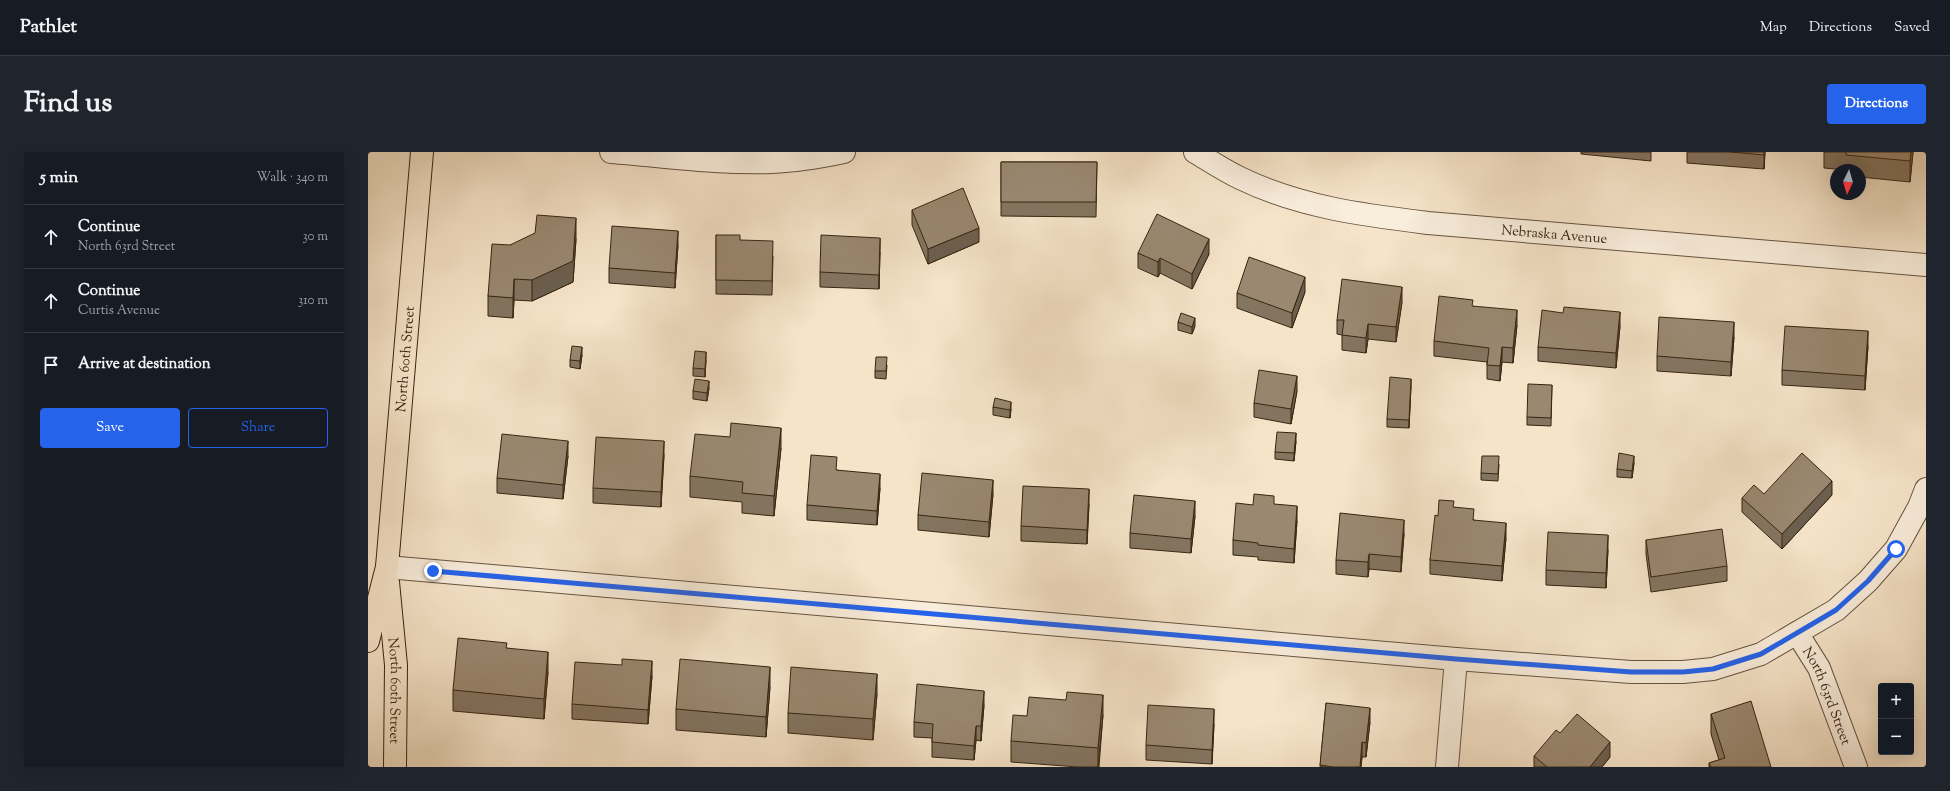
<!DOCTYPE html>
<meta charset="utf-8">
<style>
:root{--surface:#171b24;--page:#20242c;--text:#f1f3f6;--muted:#9ea1a6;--line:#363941;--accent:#2563eb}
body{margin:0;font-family:"Sorts Mill Goudy",serif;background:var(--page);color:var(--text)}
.controls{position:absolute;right:12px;bottom:12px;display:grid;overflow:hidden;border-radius:4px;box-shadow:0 4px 16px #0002}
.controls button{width:36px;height:36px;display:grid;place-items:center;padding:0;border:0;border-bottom:1px solid var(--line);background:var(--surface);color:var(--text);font:20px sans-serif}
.compass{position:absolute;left:1462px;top:12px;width:36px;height:36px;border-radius:50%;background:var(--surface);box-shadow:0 4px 16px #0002;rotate:185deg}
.stop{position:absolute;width:12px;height:12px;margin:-9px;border:3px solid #2563eb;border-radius:50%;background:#fff}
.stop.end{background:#2563eb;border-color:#fff;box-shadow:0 1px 4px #0008}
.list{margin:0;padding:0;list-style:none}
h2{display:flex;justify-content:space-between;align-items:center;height:52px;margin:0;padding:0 16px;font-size:17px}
h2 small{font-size:13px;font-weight:400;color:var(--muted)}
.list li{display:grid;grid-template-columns:26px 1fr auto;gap:12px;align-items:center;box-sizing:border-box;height:64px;padding:0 16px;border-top:1px solid var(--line)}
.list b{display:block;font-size:15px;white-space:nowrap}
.list p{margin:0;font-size:13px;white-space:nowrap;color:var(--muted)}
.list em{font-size:13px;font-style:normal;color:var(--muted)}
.actions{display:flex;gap:8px;padding:12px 16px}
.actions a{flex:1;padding:9px 0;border:1px solid var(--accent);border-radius:4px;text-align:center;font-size:14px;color:var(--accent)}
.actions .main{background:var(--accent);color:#fff}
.icon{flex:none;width:22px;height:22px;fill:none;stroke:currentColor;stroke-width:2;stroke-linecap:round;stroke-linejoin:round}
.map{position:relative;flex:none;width:1558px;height:615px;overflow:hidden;border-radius:4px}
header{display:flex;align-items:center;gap:24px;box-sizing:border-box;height:56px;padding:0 20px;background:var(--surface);border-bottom:1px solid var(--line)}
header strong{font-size:19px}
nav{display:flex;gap:22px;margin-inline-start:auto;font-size:14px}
.intro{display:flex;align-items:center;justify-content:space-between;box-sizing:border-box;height:96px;padding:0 24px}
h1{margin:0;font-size:28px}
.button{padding:10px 18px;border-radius:4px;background:var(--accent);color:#fff;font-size:14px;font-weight:700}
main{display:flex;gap:24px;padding:0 24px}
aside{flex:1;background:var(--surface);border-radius:4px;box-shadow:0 4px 16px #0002}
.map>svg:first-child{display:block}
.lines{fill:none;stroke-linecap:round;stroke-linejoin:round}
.minor-casing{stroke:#67553f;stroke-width:24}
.major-casing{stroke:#372511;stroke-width:24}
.minor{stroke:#f9eddc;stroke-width:22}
.major{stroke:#f6e4c9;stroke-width:22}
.wall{fill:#847561;stroke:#372511}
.shaded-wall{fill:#6c5f4f;stroke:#372511}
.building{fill:#9a8871;stroke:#372511}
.route{stroke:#2563eb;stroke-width:5}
.labels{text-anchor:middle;stroke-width:3;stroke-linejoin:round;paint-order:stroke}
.street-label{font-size:14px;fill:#372511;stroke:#f9eddc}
</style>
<header>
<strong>Pathlet</strong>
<nav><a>Map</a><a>Directions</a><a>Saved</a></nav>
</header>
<div class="intro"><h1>Find us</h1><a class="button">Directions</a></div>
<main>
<aside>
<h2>5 min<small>Walk · 340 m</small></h2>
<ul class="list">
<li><svg class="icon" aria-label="ahead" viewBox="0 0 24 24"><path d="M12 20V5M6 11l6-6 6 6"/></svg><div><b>Continue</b><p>North 63rd Street</p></div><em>30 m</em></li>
<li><svg class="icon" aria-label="ahead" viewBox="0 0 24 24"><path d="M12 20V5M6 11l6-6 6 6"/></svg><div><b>Continue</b><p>Curtis Avenue</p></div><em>310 m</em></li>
<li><svg class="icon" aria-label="arrive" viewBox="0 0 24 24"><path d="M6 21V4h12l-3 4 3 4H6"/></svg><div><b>Arrive at destination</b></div></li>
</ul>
<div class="actions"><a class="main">Save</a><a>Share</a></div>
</aside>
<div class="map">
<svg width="1558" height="615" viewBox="0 0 1558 615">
<rect width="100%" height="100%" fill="#f6e4c9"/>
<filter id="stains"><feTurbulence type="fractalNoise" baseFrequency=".005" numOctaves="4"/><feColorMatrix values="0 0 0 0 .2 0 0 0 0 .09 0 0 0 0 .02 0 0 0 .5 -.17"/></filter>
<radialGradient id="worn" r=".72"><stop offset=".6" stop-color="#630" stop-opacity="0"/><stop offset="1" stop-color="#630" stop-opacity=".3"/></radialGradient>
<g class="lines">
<defs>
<g id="minor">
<path d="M243,0C296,4 350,12 404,10C428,9 452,5 476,0"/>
<path id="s1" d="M827,0C842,9 857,19 872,26C931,55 995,63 1060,71L1558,113"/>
<path d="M19,415L1088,507L1263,520H1315L1345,517L1393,502L1468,458L1500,429L1528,397L1551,355L1558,337"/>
<path id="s2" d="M1429,481L1451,516L1488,615"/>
<path d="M1079,615L1088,507"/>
</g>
<g id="major">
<path id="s3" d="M20,430L28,513L27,615"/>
<path id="s4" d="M0,489L19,415L54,0"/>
</g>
</defs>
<use href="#minor" class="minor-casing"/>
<use href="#major" class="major-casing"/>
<use href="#minor" class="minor"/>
<use href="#major" class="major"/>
</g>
<g class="wall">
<path d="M1213,0H1283V9L1213,2Z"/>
<path d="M1319,0H1397L1396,17L1319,11Z"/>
<path d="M1456,0H1545L1542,30L1492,25V18H1478L1456,16Z"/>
<path d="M633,10H729L728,65L633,64Z"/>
<path d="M544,58L611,90L560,112L544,73Z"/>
<path d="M348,83L372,88L405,104L404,143L348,142Z"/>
<path d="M208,87L205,130L164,149L146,148L145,166L120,164V144L142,93Z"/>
<path d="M310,93L307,136L241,131V116Z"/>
<path d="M512,100L511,137L452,135V120Z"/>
<path d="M770,101L841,102L824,137L792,121L790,125L770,116Z"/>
<path d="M937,140L924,176L869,156V141Z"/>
<path d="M1034,150L1028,190L1000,187L998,201L974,198V183L969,182V168Z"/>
<path d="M1105,154L1149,173L1145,211L1134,210L1132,229L1119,227V210L1066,204V189Z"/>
<path d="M810,170L827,174L824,182L810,178Z"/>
<path d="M1252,174L1248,216L1170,209V195Z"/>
<path d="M1366,185L1363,224L1289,219V204Z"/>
<path d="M1500,194L1497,238L1414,233V218Z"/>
<path d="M214,203L212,217L202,215V208Z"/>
<path d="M338,208L337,225L325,224V216Z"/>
<path d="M519,213L518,227L507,226V219Z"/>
<path d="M1184,233L1183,274L1159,273V265Z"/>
<path d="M1043,234L1041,276L1019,275V267Z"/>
<path d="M341,236L339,249L325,247V239Z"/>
<path d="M929,239L923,272L886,265V251Z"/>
<path d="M625,255L643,257L642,266L625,263Z"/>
<path d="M928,289L926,309L907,307V300Z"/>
<path d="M413,296L406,364L374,361V350L322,345V324Z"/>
<path d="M296,303L293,355L225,351V336Z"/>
<path d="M200,304L195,347L129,341V326Z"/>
<path d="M1266,311L1264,326L1249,325V317Z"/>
<path d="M1131,312L1130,329L1113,328V321Z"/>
<path d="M469,318L512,336L509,373L439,368V353Z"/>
<path d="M625,342L621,385L550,378V363Z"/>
<path d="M1396,342L1464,343L1414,397L1374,360V346Z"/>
<path d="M721,352L719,392L653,389V374Z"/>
<path d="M906,352L929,369L926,411L890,408V405L865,403V388L885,353Z"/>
<path d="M1086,355L1106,368L1138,386L1134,429L1062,422V408L1070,364Z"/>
<path d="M827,364L823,401L762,396V381Z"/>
<path d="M1036,382L1033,420L1001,417L1000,425L968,422V408Z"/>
<path d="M1278,388L1359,414V429L1283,440L1278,402Z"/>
<path d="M1240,398L1238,436L1178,433V418Z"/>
<path d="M139,496L180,520L176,567L85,559V538Z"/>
<path d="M284,524L280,572L204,567V552Z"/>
<path d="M402,535L398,585L308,578V557Z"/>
<path d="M509,542L505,588L420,581V561Z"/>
<path d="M698,548L735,563L731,615H710L643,610V589L659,564Z"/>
<path d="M958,551L1002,570L998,605H994L993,615H952Z"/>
<path d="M616,553L613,589L608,588L606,608L564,605V586L546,585V570Z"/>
<path d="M1343,562L1403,615H1341V611L1351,608L1343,582Z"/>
<path d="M846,572L844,612L778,608V593Z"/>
<path d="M1192,581L1242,605L1234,615H1166V604Z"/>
</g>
<g class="shaded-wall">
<path d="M1396,0H1397L1396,17Z"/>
<path d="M1543,0H1545L1542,30V9Z"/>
<path d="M208,66V87L205,130L164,149V128Z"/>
<path d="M611,76V90L560,112V97Z"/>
<path d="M310,79V93L307,136V121Z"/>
<path d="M512,86V100L511,137V123Z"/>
<path d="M841,87V102L824,137V122Z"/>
<path d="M792,106V121L790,125V110Z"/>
<path d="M937,125V140L924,176V161Z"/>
<path d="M146,127V148L145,166V146Z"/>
<path d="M1034,135V150L1028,190V175Z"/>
<path d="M1149,158V173L1145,211V196Z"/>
<path d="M1252,160V174L1248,216V201Z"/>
<path d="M827,166V174L824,182V175Z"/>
<path d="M1366,170V185L1363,224V210Z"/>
<path d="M1000,172V187L998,201V186Z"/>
<path d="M1500,179V194L1497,238V224Z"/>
<path d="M214,195V203L212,217V209Z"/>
<path d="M1134,195V210L1132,229V214Z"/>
<path d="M338,200V208L337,225V217Z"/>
<path d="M929,224V239L923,272V257Z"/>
<path d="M1043,227V234L1041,276V268Z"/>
<path d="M341,229V236L339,249V241Z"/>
<path d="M643,250V257L642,266V258Z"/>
<path d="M413,276V296L406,364V344Z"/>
<path d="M928,281V289L926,309V301Z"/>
<path d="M200,289V304L195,347V333Z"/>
<path d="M296,289V303L293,355V340Z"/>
<path d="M1266,304V311L1264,326V319Z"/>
<path d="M512,322V336L509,373V359Z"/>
<path d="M625,328V342L621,385V370Z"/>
<path d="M1464,329V343L1414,397V382Z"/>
<path d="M721,337V352L719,392V378Z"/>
<path d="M827,349V364L823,401V387Z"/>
<path d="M929,354V369L926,411V397Z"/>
<path d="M1036,368V382L1033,420V405Z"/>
<path d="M1138,371V386L1134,429V414Z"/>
<path d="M1240,383V398L1238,436V421Z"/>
<path d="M1001,402V417L1000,425V410Z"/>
<path d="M180,500V520L176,567V547Z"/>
<path d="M284,509V524L280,572V558Z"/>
<path d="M402,515V535L398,585V565Z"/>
<path d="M509,522V542L505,588V567Z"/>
<path d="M616,539V553L613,589V574Z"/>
<path d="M735,543V563L730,615V596Z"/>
<path d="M1002,556V570L998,605V591Z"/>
<path d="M846,557V572L844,612V598Z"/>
<path d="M608,574V588L606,608V594Z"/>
<path d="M994,590V605L993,615H992Z"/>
<path d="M1242,590V605L1234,615H1222Z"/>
</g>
<g class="building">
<path d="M1363,0H1396V3Z"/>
<path d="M1478,0H1543L1542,9L1478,3Z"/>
<path d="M633,10H729L728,50H633Z"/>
<path d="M595,36L611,76L560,97L544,58Z"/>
<path d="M789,62L841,87L824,122L792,106L790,110L770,101Z"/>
<path d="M169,63L208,66L205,109L164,128L146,127L145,146L120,144L124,92L142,93L167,81Z"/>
<path d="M244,74L310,79L307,121L241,116Z"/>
<path d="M348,83H372V88L405,89L404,129L348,128Z"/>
<path d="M453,83L512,86L511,123L452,120Z"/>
<path d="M881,105L937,125L924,161L869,141Z"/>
<path d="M974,127L1034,135L1028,175L1000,172L998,186L974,183L976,168H969Z"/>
<path d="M1071,144L1105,148L1104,154L1149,158L1145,196L1134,195L1132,214L1119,213L1121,196L1066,189Z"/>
<path d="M1196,155L1252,160L1248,201L1170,195L1174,158L1195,161Z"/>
<path d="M813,161L827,166L824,175L810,170Z"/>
<path d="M1291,165L1366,170L1363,210L1289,204Z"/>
<path d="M1417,174L1500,179L1497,224L1414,218Z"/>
<path d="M204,194L214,195L212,209L202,208Z"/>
<path d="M327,199L338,200L337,217L325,216Z"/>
<path d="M508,205H519L518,219H507Z"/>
<path d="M891,218L929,224L923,257L886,251Z"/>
<path d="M1022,225L1043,227L1041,268L1019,267Z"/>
<path d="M327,227L341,229L339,241L325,239Z"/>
<path d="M1160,232L1184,233L1183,266L1159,265Z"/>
<path d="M627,246L643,250L642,258L625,255Z"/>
<path d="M363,271L413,276L406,344L374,341L375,330L322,324L327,282L362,285Z"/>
<path d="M909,280L928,281L926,301L907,300Z"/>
<path d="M134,282L200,289L195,333L129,326Z"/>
<path d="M228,285L296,289L293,340L225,336Z"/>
<path d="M1251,301L1266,304L1264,319L1249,317Z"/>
<path d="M1434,301L1464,329L1414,382L1374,346L1386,333L1396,342Z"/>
<path d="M443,303L469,305L468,318L512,322L509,359L439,353Z"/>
<path d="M1114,304H1131L1130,322L1113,321Z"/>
<path d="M554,321L625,328L621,370L550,363Z"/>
<path d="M655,334L721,337L719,378L653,374Z"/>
<path d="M886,342L906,344V352L929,354L926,397L890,393V391L865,388L868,351L885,353Z"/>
<path d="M766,343L827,349L823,387L762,381Z"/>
<path d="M1071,348L1086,349L1085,355L1106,357L1105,368L1138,371L1134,414L1062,408L1067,363L1070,364Z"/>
<path d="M972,361L1036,368L1033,405L1001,402L1000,410L968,408Z"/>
<path d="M1354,377L1359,414L1283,425L1278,388Z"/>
<path d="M1180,380L1240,383L1238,421L1178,418Z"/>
<path d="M90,486L139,491L138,496L180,500L176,547L85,538Z"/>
<path d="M254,507L284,509L280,558L204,552L207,510L254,513Z"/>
<path d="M312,507L402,515L398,565L308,557Z"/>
<path d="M423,515L509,522L505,567L420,561Z"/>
<path d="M549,532L616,539L613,574H608L606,594L564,590L565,572L546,570Z"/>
<path d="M699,540L735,543L730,596L643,589L645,563L659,564L661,545L698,548Z"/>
<path d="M1383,549L1403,615H1343L1341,611L1357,606L1343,562Z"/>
<path d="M958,551L1002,556L998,591L994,590L992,615H965L952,613Z"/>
<path d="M780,553L846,557L844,598L778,593Z"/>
<path d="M1209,562L1242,590L1222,615H1223H1179L1166,604L1188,578L1192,581Z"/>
</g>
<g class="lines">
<path class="route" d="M65,419L1088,507L1263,520H1315L1345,517L1393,502L1468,458L1500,429L1528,397"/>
</g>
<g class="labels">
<g class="street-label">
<text dy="5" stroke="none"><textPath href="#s1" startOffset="373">Nebraska Avenue</textPath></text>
<text dy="5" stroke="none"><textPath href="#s4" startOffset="285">North 60th Street</textPath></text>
<text dy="5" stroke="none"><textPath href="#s3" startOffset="109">North 60th Street</textPath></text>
<text dy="5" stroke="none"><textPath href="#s2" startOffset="70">North 63rd Street</textPath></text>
</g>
</g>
<rect width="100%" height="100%" filter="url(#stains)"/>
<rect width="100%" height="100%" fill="url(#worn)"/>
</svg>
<div class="controls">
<button>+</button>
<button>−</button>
</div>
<svg class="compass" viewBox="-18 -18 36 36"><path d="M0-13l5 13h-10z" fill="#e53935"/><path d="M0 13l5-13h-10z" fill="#9ea1a6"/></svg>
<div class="stop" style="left:1528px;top:397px"></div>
<div class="stop end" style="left:65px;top:419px"></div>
</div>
</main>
